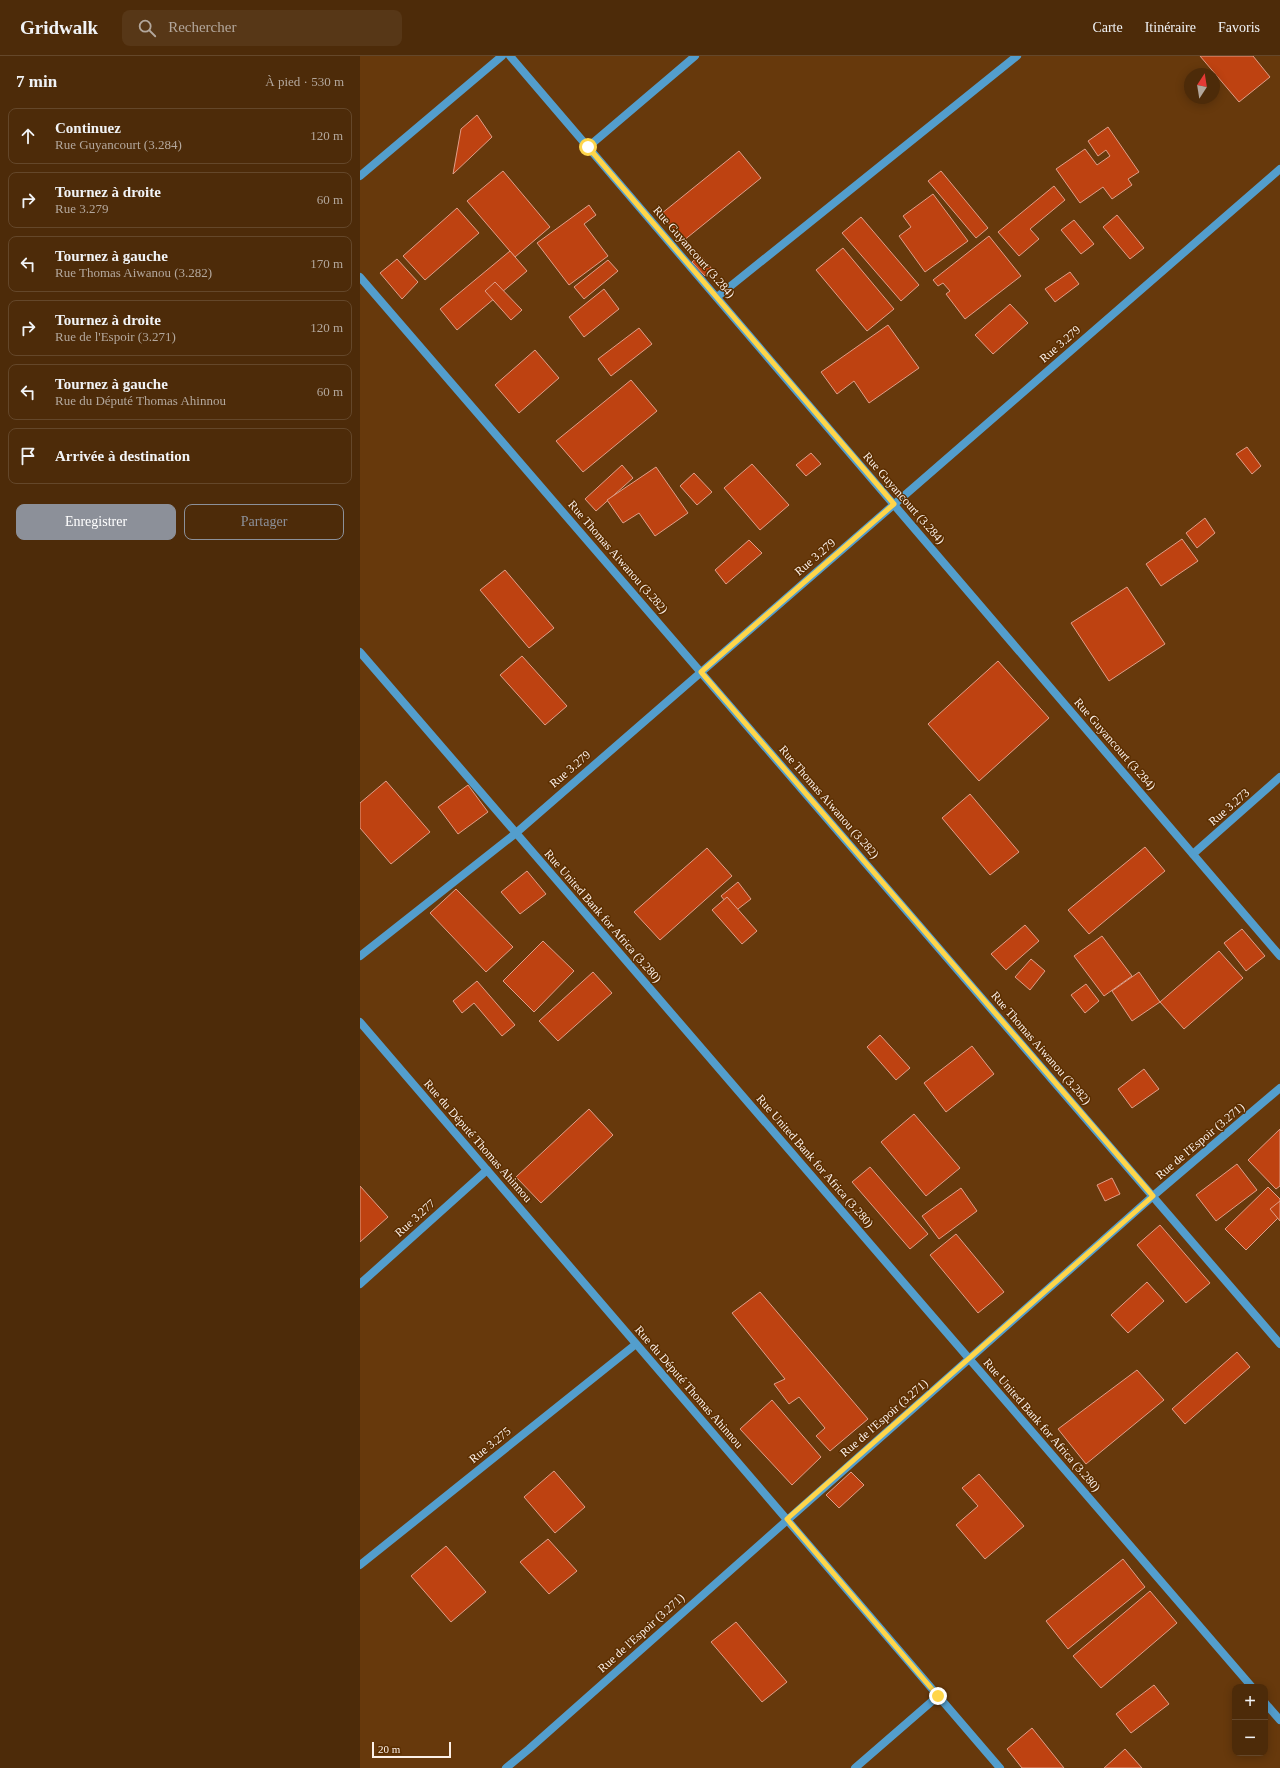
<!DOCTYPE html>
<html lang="fr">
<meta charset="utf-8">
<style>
:root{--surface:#4d2b09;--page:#573717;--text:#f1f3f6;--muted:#b3a79c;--line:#64472a;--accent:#8c9099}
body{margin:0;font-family:"Times New Roman",serif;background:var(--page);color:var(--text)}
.controls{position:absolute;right:12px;bottom:12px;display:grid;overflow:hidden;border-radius:8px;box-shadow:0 2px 10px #0003}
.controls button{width:36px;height:36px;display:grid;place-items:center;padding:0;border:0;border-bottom:1px solid var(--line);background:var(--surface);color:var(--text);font:20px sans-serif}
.compass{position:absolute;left:824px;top:12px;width:36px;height:36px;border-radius:50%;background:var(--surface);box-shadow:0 2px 10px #0003;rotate:12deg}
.scale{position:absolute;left:12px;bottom:10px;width:79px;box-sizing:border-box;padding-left:4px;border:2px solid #fcf0e8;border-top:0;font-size:11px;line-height:14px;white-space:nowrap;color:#fcf0e8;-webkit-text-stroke:3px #5b2e00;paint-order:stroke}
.stop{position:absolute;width:12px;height:12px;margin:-9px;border:3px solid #ffd54a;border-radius:50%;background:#fff}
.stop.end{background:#ffd54a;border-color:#fff;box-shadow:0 1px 4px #0008}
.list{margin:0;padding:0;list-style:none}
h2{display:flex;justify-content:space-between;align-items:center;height:52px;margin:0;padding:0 16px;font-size:17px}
h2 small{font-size:13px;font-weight:400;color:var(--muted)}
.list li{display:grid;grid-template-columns:26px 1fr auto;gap:12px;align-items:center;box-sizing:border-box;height:56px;margin:0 8px 8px;padding:0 8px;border:1px solid var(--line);border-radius:8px}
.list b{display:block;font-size:15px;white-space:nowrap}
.list p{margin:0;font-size:13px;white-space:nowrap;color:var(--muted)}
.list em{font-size:13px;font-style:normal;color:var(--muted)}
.actions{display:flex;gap:8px;padding:12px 16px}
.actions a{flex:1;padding:9px 0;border:1px solid var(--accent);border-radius:8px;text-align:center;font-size:14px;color:var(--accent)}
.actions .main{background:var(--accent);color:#fff}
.icon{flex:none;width:22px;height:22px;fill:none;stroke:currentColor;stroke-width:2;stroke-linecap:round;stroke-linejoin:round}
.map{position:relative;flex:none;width:920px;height:1712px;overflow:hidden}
header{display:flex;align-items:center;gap:24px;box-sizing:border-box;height:56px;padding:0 20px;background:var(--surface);border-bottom:1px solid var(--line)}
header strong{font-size:19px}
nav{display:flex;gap:22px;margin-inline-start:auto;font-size:14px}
.search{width:280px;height:36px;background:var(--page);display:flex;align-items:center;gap:10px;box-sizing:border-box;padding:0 14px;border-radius:8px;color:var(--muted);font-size:15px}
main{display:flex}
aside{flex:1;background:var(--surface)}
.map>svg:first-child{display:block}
.building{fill:#be4211;stroke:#e09e88}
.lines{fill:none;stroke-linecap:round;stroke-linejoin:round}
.street{stroke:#539ecd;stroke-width:8}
.route{stroke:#ffd54a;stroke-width:5}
.labels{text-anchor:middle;stroke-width:3;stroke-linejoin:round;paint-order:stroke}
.street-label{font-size:12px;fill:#fcf0e8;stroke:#5b2e00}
</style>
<header>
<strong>Gridwalk</strong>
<div class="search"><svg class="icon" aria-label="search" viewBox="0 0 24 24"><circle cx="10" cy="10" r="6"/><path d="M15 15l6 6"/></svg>Rechercher</div>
<nav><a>Carte</a><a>Itinéraire</a><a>Favoris</a></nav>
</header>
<main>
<aside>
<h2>7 min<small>À pied · 530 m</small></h2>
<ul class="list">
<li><svg class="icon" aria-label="ahead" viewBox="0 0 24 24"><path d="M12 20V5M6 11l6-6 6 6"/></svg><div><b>Continuez</b><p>Rue Guyancourt (3.284)</p></div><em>120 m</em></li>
<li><svg class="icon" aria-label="right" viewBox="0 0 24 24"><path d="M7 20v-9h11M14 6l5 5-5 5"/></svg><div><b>Tournez à droite</b><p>Rue 3.279</p></div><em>60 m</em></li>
<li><svg class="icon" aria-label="left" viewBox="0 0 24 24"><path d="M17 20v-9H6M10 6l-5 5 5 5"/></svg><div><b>Tournez à gauche</b><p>Rue Thomas Aiwanou (3.282)</p></div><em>170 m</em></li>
<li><svg class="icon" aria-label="right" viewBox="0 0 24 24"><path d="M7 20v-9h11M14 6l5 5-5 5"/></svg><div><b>Tournez à droite</b><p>Rue de l'Espoir (3.271)</p></div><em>120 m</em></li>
<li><svg class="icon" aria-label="left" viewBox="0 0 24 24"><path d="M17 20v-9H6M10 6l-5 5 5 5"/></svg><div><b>Tournez à gauche</b><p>Rue du Député Thomas Ahinnou</p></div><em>60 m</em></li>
<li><svg class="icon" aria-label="arrive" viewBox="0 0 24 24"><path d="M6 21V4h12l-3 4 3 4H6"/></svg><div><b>Arrivée à destination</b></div></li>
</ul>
<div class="actions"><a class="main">Enregistrer</a><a>Partager</a></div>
</aside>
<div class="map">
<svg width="920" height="1712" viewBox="0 0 920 1712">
<rect width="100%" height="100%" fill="#67390c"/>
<g class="building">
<path d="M840,0H893L910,21L879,46Z"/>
<path d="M117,59L132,81L93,118L101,73Z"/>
<path d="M748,71L779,116L768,123L772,129L752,143L743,131L720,147L696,113L725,93L737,109L750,100L746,94L738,100L728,85Z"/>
<path d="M379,95L401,122L323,185L301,158Z"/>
<path d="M143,115L190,171L155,201L107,145Z"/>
<path d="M581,115L628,172L616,182L568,125Z"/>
<path d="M694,130L705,144L670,173L679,183L659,200L638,176Z"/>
<path d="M573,138L608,185L565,216L539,180L551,171L543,160Z"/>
<path d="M229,149L236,159L224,168L248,200L209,229L177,187Z"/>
<path d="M97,152L119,177L65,224L43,200Z"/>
<path d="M757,159L784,192L770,203L743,171Z"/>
<path d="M501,161L559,229L541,245L482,177Z"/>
<path d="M714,164L734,188L721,198L701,174Z"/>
<path d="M629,180L661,220L605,263L586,238L590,235L583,227L578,230L573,224Z"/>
<path d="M483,192L534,253L507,275L456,214Z"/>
<path d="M150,195L167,215L97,274L80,253Z"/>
<path d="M340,199L352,213L345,220L332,206Z"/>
<path d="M37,203L58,226L42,243L20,217Z"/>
<path d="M248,204L258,215L224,243L214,231Z"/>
<path d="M710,216L719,228L695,246L685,233Z"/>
<path d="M135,226L162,254L151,264L125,235Z"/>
<path d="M244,233L259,253L224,281L209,261Z"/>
<path d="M650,248L668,267L633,298L615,279Z"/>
<path d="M528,269L559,312L509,347L494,325L477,338L461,316Z"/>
<path d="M279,272L292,288L251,320L238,303Z"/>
<path d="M175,294L199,322L159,357L135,329Z"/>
<path d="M271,324L297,355L223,416L196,385Z"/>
<path d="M887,391L901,410L892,418L876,398Z"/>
<path d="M451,397L461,408L446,420L436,409Z"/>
<path d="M392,408L429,449L400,474L364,432Z"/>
<path d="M262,409L273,422L236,455L225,443Z"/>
<path d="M296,411L328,457L295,480L279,457L263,467L247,444Z"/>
<path d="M334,417L352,436L337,449L320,430Z"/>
<path d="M845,462L855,477L837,492L826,477Z"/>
<path d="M822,483L838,505L801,530L786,508Z"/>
<path d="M389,484L402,497L366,528L355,514Z"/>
<path d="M145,514L194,572L169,592L120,534Z"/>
<path d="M767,531L805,588L749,625L711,567Z"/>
<path d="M162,600L207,650L185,669L140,619Z"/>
<path d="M638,605L689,662L619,725L568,668Z"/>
<path d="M26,725L70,776L31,808L0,772V747Z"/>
<path d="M108,729L128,756L98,778L78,751Z"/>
<path d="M610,738L659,796L630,819L582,762Z"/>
<path d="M785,791L805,815L729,878L708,854Z"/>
<path d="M347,792L372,820L300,884L274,856Z"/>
<path d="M167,815L186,838L160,858L141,836Z"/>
<path d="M378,826L391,843L374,856L361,840Z"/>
<path d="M96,833L153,891L126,916L70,857Z"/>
<path d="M367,841L397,875L382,888L352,854Z"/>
<path d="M665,869L679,885L646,914L631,898Z"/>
<path d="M882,873L905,900L886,915L864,887Z"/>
<path d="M742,880L772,920L744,940L714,900Z"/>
<path d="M183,885L214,915L174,956L143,925Z"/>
<path d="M859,895L883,922L824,973L800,946Z"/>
<path d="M671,903L685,915L670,934L655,921Z"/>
<path d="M233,916L252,937L198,985L179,965Z"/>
<path d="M779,916L800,946L772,965L752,935Z"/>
<path d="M117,925L155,969L142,980L114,947L102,957L93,945Z"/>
<path d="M726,928L739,945L725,957L711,939Z"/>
<path d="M520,979L550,1012L536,1024L507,991Z"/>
<path d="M612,990L634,1018L586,1056L564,1027Z"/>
<path d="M784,1013L799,1033L772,1052L758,1033Z"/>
<path d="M229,1053L253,1079L181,1147L156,1121Z"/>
<path d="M554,1058L600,1112L566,1140L521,1086Z"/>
<path d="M920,1073V1130L916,1133L888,1104Z"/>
<path d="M877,1108L897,1134L856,1165L836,1139Z"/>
<path d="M510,1111L568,1178L550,1193L492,1126Z"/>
<path d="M752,1122L760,1138L745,1145L737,1129Z"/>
<path d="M0,1130L28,1161L0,1186Z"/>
<path d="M908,1131L920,1143V1160L886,1194L865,1173Z"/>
<path d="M601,1132L617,1155L579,1183L562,1160Z"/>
<path d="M920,1145V1165L910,1153Z"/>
<path d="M800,1169L850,1227L826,1247L777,1189Z"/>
<path d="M596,1178L644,1236L618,1257L570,1199Z"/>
<path d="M787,1226L804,1245L768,1277L751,1259Z"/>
<path d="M400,1236L508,1363L470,1395L456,1380L465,1372L439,1341L429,1348L414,1328L425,1323L372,1257Z"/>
<path d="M877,1296L890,1311L825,1368L812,1353Z"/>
<path d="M777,1314L804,1344L726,1408L698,1373Z"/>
<path d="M412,1344L461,1401L432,1429L380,1373Z"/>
<path d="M194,1415L225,1451L195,1477L164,1441Z"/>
<path d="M491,1416L504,1429L479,1452L466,1439Z"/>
<path d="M619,1418L664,1470L625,1503L596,1469L618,1450L602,1432Z"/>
<path d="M188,1483L217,1515L189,1538L160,1506Z"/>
<path d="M86,1490L126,1536L91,1566L51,1520Z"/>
<path d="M763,1503L785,1531L708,1593L686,1565Z"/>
<path d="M790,1535L817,1567L741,1632L713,1600Z"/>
<path d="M376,1566L427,1626L402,1646L351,1586Z"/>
<path d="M794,1629L809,1648L771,1677L756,1658Z"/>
<path d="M672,1672L704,1712H662L647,1693Z"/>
<path d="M765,1693L782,1712H744Z"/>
</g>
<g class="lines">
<g class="street">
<path d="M150,0L920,900"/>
<path d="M228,91L335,0"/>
<path d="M0,120L142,0"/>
<path d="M0,221L920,1288"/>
<path d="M357,241L657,0"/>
<path d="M0,596L892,1631"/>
<path d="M833,798L920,721"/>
<path d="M0,900L156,777L920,113"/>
<path d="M0,966L640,1712"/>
<path d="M0,1228L127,1114"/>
<path d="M0,1509L276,1288"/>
<path d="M905,1647L920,1664"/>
<path d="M146,1712L169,1693L793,1140L920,1032"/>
<path d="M495,1712L578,1640"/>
</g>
</g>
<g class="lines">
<path class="route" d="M228,91L534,448L341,616L793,1140L427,1463L578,1640"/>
</g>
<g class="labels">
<g class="street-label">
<text transform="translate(334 196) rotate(49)" y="4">Rue Guyancourt (3.284)</text>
<text transform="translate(700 288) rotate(-41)" y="4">Rue 3.279</text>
<text transform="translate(544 442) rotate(49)" y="4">Rue Guyancourt (3.284)</text>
<text transform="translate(258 501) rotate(49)" y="4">Rue Thomas Aiwanou (3.282)</text>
<text transform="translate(455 501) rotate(-41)" y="4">Rue 3.279</text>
<text transform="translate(755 688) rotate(49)" y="4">Rue Guyancourt (3.284)</text>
<text transform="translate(210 713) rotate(-41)" y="4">Rue 3.279</text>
<text transform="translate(469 746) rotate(49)" y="4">Rue Thomas Aiwanou (3.282)</text>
<text transform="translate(869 751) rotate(-41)" y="4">Rue 3.273</text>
<text transform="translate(243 860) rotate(49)" y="4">Rue United Bank for Africa (3.280)</text>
<text transform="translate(681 992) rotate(49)" y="4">Rue Thomas Aiwanou (3.282)</text>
<text transform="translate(118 1085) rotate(49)" y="4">Rue du Député Thomas Ahinnou</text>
<text transform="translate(840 1085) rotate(-40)" y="4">Rue de l'Espoir (3.271)</text>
<text transform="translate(455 1105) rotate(49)" y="4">Rue United Bank for Africa (3.280)</text>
<text transform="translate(55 1162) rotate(-42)" y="4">Rue 3.277</text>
<text transform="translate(329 1331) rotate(49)" y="4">Rue du Député Thomas Ahinnou</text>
<text transform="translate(524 1362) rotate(-41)" y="4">Rue de l'Espoir (3.271)</text>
<text transform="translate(682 1369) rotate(49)" y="4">Rue United Bank for Africa (3.280)</text>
<text transform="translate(130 1389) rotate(-39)" y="4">Rue 3.275</text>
<text transform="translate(281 1577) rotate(-42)" y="4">Rue de l'Espoir (3.271)</text>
</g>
</g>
</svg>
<div class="controls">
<button>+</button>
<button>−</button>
</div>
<svg class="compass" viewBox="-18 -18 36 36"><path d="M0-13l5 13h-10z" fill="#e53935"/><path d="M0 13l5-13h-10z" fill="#b3a79c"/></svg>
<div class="scale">20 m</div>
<div class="stop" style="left:228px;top:91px"></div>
<div class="stop end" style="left:578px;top:1640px"></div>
</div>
</main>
